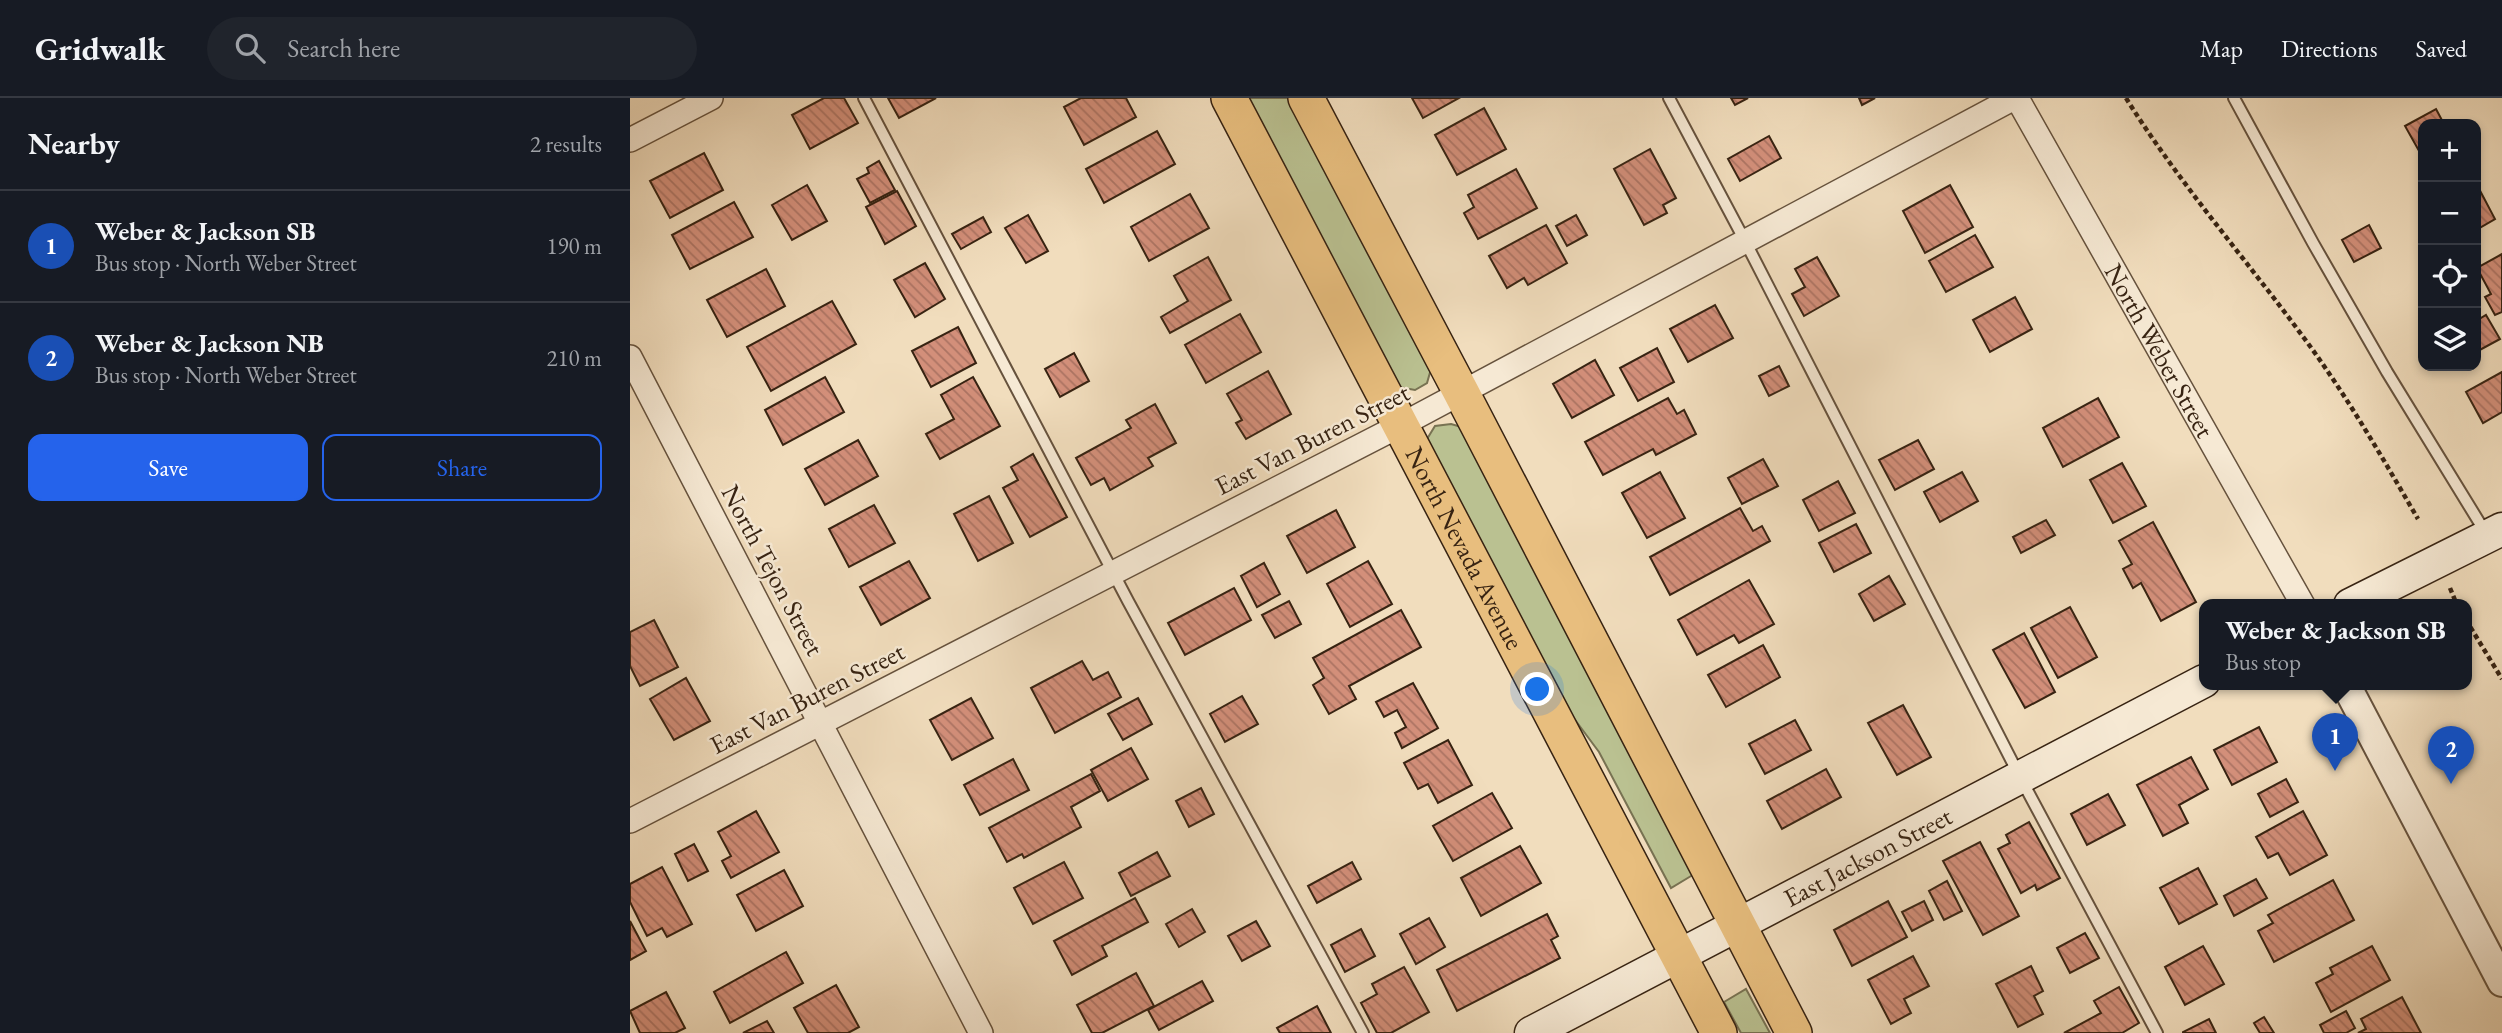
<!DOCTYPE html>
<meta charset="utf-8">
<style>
:root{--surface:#171b24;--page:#20242c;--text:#f1f3f6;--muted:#9ea1a6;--line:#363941;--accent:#2563eb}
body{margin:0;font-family:"EB Garamond",serif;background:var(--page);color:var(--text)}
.controls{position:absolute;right:21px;top:21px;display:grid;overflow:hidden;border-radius:14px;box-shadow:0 4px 10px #0003}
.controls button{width:63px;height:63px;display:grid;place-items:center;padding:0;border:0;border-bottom:2px solid var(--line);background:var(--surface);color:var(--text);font:35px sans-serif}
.you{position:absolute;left:908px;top:592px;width:24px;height:24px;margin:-18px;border:5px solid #fff;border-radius:50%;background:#1a73e8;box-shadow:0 0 0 10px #1a73e833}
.badge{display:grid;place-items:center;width:46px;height:46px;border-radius:50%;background:var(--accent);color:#fff;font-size:23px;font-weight:700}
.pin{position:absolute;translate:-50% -58px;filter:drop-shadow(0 2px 4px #0008)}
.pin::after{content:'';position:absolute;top:37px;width:24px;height:21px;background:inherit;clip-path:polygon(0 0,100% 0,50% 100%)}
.popup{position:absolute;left:1569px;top:501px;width:273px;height:91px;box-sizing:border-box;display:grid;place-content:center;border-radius:14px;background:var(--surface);filter:drop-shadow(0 2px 5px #0005);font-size:23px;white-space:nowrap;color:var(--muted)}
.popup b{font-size:26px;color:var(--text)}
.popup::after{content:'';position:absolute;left:50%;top:100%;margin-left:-14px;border:14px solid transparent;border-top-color:var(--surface)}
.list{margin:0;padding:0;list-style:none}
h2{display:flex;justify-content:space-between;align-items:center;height:91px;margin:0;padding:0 28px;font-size:30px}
h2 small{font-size:23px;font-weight:400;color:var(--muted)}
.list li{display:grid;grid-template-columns:46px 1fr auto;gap:21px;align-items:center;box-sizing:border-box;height:112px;padding:0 28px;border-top:2px solid var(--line)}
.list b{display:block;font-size:26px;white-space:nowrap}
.list p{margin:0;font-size:23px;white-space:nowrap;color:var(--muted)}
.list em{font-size:23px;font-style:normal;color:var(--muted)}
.actions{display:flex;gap:14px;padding:21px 28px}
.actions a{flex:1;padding:16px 0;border:2px solid var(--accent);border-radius:14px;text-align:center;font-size:24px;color:var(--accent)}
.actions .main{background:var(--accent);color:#fff}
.icon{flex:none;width:38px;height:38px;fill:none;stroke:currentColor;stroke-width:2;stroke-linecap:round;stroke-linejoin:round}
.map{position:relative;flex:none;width:1872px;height:935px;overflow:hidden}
header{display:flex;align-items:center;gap:42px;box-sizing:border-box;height:98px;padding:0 35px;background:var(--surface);border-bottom:2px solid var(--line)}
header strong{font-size:33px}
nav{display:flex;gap:38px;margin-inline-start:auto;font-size:24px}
.search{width:490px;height:63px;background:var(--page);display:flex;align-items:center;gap:18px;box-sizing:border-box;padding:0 24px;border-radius:38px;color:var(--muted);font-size:26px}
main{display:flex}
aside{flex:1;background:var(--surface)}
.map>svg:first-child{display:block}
.green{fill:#bac191;stroke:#787252;stroke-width:2}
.building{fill:url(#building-back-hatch);stroke:#372312;stroke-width:2}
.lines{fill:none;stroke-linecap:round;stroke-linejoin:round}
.service-casing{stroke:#66523d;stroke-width:14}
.minor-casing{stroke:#66523d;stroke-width:26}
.tertiary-casing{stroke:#66523d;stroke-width:32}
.secondary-casing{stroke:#372312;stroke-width:35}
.primary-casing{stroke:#372312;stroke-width:38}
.path{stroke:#372312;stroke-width:4.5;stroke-dasharray:5 3.5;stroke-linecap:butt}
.service{stroke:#f6e9d4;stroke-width:10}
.minor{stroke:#f6e9d4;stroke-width:23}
.tertiary{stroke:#f6e9d4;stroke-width:28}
.secondary{stroke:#f6e9d4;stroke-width:32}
.primary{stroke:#e8be7e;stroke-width:35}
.labels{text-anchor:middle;stroke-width:5;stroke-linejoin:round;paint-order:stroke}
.street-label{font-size:26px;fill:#372312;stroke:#f6e9d4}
</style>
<header>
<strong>Gridwalk</strong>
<div class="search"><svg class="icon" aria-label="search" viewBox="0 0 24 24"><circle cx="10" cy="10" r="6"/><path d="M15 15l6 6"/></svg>Search here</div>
<nav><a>Map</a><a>Directions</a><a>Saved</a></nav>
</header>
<main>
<aside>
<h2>Nearby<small>2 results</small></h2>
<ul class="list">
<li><span class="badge" style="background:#1a4fb4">1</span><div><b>Weber &amp; Jackson SB</b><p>Bus stop · North Weber Street</p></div><em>190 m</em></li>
<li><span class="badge" style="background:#1a4fb4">2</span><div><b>Weber &amp; Jackson NB</b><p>Bus stop · North Weber Street</p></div><em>210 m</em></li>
</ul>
<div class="actions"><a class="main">Save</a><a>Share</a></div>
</aside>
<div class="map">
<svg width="1872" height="935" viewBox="0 0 1872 935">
<defs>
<pattern id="building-back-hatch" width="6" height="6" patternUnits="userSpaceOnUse" patternTransform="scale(1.75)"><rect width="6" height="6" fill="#d38f7a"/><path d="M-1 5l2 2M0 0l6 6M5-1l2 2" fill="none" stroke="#ac7463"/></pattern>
</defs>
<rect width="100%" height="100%" fill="#f1ddbd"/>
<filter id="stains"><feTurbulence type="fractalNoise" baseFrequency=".00286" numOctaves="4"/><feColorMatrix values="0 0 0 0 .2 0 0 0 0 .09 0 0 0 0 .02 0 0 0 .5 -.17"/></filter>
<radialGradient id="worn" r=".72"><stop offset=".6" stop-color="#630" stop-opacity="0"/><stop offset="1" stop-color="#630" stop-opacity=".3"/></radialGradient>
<g class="green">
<path d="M613,0H661L801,271L797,285L785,292L763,288Z"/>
<path d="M821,326L835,330L1066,775L1041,790L969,654L922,591L797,341L805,328Z"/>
<path d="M1116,891L1140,935H1111L1094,904Z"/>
</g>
<g class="building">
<path d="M194,0H214L228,25L180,51L162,17Z"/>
<path d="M258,0H306L269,20Z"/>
<path d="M451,0H496L506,19L454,47L434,9Z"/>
<path d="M782,0H829L793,20Z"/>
<path d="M1101,0H1118L1105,7Z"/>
<path d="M1229,0H1245L1232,7Z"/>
<path d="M854,10L876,51L827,77L805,37Z"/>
<path d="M1806,11L1814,26H1793V60L1775,28Z"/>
<path d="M527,33L545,66L474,105L456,71Z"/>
<path d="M1139,38L1151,60L1110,83L1098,61Z"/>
<path d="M1020,51L1046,100L1033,107L1037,115L1014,127L984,71Z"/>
<path d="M74,55L93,92L40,120L20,83Z"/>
<path d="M249,63L265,92L240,105L227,81L239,75L237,70Z"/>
<path d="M886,71L907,110L848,141L834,115L844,109L838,97Z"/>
<path d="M1846,85L1865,121L1846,132Z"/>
<path d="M177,87L197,123L162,142L142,107Z"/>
<path d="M1320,87L1343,129L1295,155L1273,113Z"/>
<path d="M267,93L286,128L255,146L236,109Z"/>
<path d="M560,96L579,130L519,163L501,129Z"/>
<path d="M104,104L123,139L60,171L42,137Z"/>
<path d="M398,117L418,153L396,165L375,130Z"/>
<path d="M946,117L957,137L937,148L926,128Z"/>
<path d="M353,119L361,134L331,151L322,136Z"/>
<path d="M916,127L937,165L898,187L894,180L877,190L859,158Z"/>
<path d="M1739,127L1751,150L1724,164L1712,142Z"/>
<path d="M1345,137L1363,169L1316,194L1299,163Z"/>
<path d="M1872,156V214L1865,217L1855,199L1861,196L1847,170Z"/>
<path d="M578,159L601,202L540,235L531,219L558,203L544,178Z"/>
<path d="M1187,159L1209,198L1174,218L1162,196L1175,189L1165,171Z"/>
<path d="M295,165L315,201L285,219L264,182Z"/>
<path d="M136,171L155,208L97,239L77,202Z"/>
<path d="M1385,199L1402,231L1360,254L1343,222Z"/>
<path d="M202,203L226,246L141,293L117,249Z"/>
<path d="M1085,207L1103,240L1058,264L1040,231Z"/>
<path d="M610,216L631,254L576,285L555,247Z"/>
<path d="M1856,217L1870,241L1846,254V223Z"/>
<path d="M328,229L346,265L301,289L282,253Z"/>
<path d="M1027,250L1044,284L1008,303L990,270Z"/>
<path d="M444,255L459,283L430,299L415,271Z"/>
<path d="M965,262L984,297L942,320L923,286Z"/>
<path d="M1149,268L1159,288L1139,298L1129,278Z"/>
<path d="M638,273L661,316L616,341L606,325L612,322L597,296Z"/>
<path d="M1872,274V314L1853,325L1836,294Z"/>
<path d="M195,279L214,314L153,347L135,312Z"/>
<path d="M343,279L370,328L310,361L296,336L324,321L311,297Z"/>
<path d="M1038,300L1047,316L1054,312L1066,336L1026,357L1023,351L973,377L955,344Z"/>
<path d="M1468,300L1489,339L1433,369L1413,330Z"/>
<path d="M525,306L546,345L518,360L523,368L480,392L474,380L461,387L446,360L501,330L496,322Z"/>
<path d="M228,342L248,378L195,407L175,371Z"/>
<path d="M1288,342L1304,371L1265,392L1249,362Z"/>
<path d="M403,356L437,419L400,439L373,390L388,382L381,369Z"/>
<path d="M1133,361L1148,388L1112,406L1098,380Z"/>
<path d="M1492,365L1516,408L1483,425L1460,382Z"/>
<path d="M1030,374L1055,420L1017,440L992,395Z"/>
<path d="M1332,374L1348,403L1310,424L1294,394Z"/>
<path d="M1208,383L1225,415L1189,433L1173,402Z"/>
<path d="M359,398L383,445L348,463L324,416Z"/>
<path d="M244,407L265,445L219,469L199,431Z"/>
<path d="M1110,410L1123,433L1132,428L1140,443L1040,497L1020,459Z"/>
<path d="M706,412L725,449L677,475L657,438Z"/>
<path d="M1416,422L1425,437L1391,455L1383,439Z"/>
<path d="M1523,424L1566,504L1531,523L1511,485L1503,490L1493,471L1502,466L1489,443Z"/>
<path d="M1226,426L1241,455L1204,474L1189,445Z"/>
<path d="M279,463L300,500L251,527L230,489Z"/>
<path d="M738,463L762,506L720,529L697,486Z"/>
<path d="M634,465L650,496L627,509L611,478Z"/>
<path d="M1259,478L1275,506L1244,523L1229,496Z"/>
<path d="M1119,482L1144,526L1109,545L1104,537L1067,557L1048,522Z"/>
<path d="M604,490L621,522L555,557L538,525Z"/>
<path d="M659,503L671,526L645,540L632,517Z"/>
<path d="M1440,509L1467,559L1428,580L1401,530Z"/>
<path d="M771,512L791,549L719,588L726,601L699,616L683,587L694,580L683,560Z"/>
<path d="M24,522L48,569L10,588L0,568V534Z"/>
<path d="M1394,535L1425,594L1395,610L1363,552Z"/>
<path d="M1133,547L1150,579L1096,609L1078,577Z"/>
<path d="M452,563L463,582L478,574L491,599L425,635L401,590Z"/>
<path d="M56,580L80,623L44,642L20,601Z"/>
<path d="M783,585L808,630L772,650L765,635L776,629L767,612L754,619L746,604Z"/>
<path d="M612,598L628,626L595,644L580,616Z"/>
<path d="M341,600L363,640L322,662L300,622Z"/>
<path d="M508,600L522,626L493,642L478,616Z"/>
<path d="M1273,607L1301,659L1267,677L1238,625Z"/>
<path d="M1165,622L1181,652L1135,676L1119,646Z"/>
<path d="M1629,629L1647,664L1602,687L1584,652Z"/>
<path d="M818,642L842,687L808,705L798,686L788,691L774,665Z"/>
<path d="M501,650L518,681L478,703L461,672Z"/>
<path d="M1561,659L1578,691L1549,707L1558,725L1533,738L1507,687Z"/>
<path d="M383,661L399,692L350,717L334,687Z"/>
<path d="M1196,671L1211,699L1152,731L1137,703Z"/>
<path d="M461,676L470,693L441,709L451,729L394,760L392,756L377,764L359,730Z"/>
<path d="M1656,681L1668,704L1640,719L1628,696Z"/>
<path d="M571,690L584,716L559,729L546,703Z"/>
<path d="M862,695L882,730L823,763L803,728Z"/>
<path d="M1478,696L1495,727L1457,747L1441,716Z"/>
<path d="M126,713L149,754L101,780L92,763L101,758L88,734Z"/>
<path d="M1673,713L1697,757L1660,777L1648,755L1638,760L1626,739Z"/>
<path d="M1399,724L1430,780L1407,792L1405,787L1391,795L1368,751L1380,745L1376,737Z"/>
<path d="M1350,744L1389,818L1353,837L1313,763Z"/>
<path d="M64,746L78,773L58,783L45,756Z"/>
<path d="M890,748L911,785L851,818L831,780Z"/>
<path d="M527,754L540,778L501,798L489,775Z"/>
<path d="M434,764L453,800L403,826L384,790Z"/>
<path d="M722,764L731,781L687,805L678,788Z"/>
<path d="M32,769L62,826L37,839L32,830L17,838L0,804V786Z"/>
<path d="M1568,770L1587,806L1549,826L1530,790Z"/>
<path d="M154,772L173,808L126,833L107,797Z"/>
<path d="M1626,781L1637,800L1604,818L1594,798Z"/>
<path d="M1703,782L1724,822L1644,864L1628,833L1643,825L1638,817Z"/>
<path d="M1317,783L1332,813L1314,822L1299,793Z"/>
<path d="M505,800L518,824L472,848L477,858L442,877L424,843Z"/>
<path d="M1258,803L1277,839L1222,868L1204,832Z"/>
<path d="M1294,803L1303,822L1282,833L1272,814Z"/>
<path d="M562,811L575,834L549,849L536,826Z"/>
<path d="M917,816L928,838L921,842L930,860L827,913L807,872Z"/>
<path d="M799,820L815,849L786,866L770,836Z"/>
<path d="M0,823L16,853L0,862Z"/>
<path d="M626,823L640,848L612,863L598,838Z"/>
<path d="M731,831L745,858L715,874L701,847Z"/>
<path d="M1455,835L1469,860L1440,875L1427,850Z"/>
<path d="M1573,848L1594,886L1555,907L1535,869Z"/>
<path d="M1742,848L1760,882L1701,914L1686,885L1703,876L1700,870Z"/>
<path d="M156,854L173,885L100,925L84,894Z"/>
<path d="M1283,858L1299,888L1274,901L1281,915L1261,926L1238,882Z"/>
<path d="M1401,868L1413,893L1404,898L1413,916L1388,929L1366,886Z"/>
<path d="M774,869L799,914L761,935H747L731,905L747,896L742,886Z"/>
<path d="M506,875L524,908L472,935H462L447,907Z"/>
<path d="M572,883L583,903L529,932L518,912Z"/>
<path d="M206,887L229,929L218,935H178L164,910Z"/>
<path d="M1489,889L1509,925L1492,935H1434L1471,915L1464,903Z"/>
<path d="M36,894L55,930L45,935H10L0,913Z"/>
<path d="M1772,899L1791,935H1728L1736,931L1731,921Z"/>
<path d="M687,908L701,935H650L647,930Z"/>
<path d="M1716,913L1725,930L1716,935H1694L1690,927Z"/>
<path d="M1634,919L1644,935H1630L1624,925Z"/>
<path d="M1579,921L1586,935H1553V934Z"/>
<path d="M137,923L144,935H113Z"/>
</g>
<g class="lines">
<defs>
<g id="service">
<path d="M234,0L498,503L733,935"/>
<path d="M1039,0L1115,143L1390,679L1527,935"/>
<path d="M1604,0L1683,145L1757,274L1857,437"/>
</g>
<g id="minor">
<path id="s1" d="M1387,0L1673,507"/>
<path d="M0,42L81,0"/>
<path d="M0,259L351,935"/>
<path d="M0,723L771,327L1384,0"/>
</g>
<path id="tertiary" d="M1716,587L1872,884"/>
<g id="secondary">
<path d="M1720,507L1872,431"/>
<path id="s2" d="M901,935L1574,583"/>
</g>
<g id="primary">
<path id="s3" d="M599,0L1089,935"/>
<path d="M676,0L831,294L1164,935"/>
</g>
</defs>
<use href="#service" class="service-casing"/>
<use href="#minor" class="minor-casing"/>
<use href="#tertiary" class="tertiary-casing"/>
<use href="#secondary" class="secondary-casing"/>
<use href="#primary" class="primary-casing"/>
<g class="path">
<path d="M1496,0C1549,85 1615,160 1674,240C1717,298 1752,359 1788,421"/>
<path d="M1820,490L1827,507"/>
<path d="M1836,522L1872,581"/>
</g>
<use href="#service" class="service"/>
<use href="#minor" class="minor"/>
<use href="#tertiary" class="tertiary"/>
<use href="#secondary" class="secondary"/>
<use href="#primary" class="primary"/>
</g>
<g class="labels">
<g class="street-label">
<text dy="9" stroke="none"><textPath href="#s1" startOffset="290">North Weber Street</textPath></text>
<text transform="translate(682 341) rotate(-27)" y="9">East Van Buren Street</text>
<text dy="9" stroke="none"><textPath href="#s3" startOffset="508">North Nevada Avenue</textPath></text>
<text transform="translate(143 472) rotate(62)" y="9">North Tejon Street</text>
<text transform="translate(177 600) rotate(-27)" y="9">East Van Buren Street</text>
<text dy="9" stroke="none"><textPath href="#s2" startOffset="380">East Jackson Street</textPath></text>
</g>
</g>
<rect width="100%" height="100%" filter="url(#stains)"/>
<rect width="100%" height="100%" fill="url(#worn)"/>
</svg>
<div class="controls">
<button>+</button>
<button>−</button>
<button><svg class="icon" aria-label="locate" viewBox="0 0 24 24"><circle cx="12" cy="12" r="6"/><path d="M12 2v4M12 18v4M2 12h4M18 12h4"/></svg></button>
<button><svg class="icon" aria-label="layers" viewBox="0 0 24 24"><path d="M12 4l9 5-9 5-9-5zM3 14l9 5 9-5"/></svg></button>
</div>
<div class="you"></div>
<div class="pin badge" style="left:1705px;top:673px;background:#1a4fb4">1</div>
<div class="popup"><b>Weber &amp; Jackson SB</b>Bus stop</div>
<div class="pin badge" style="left:1821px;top:686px;background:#1a4fb4">2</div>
</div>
</main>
